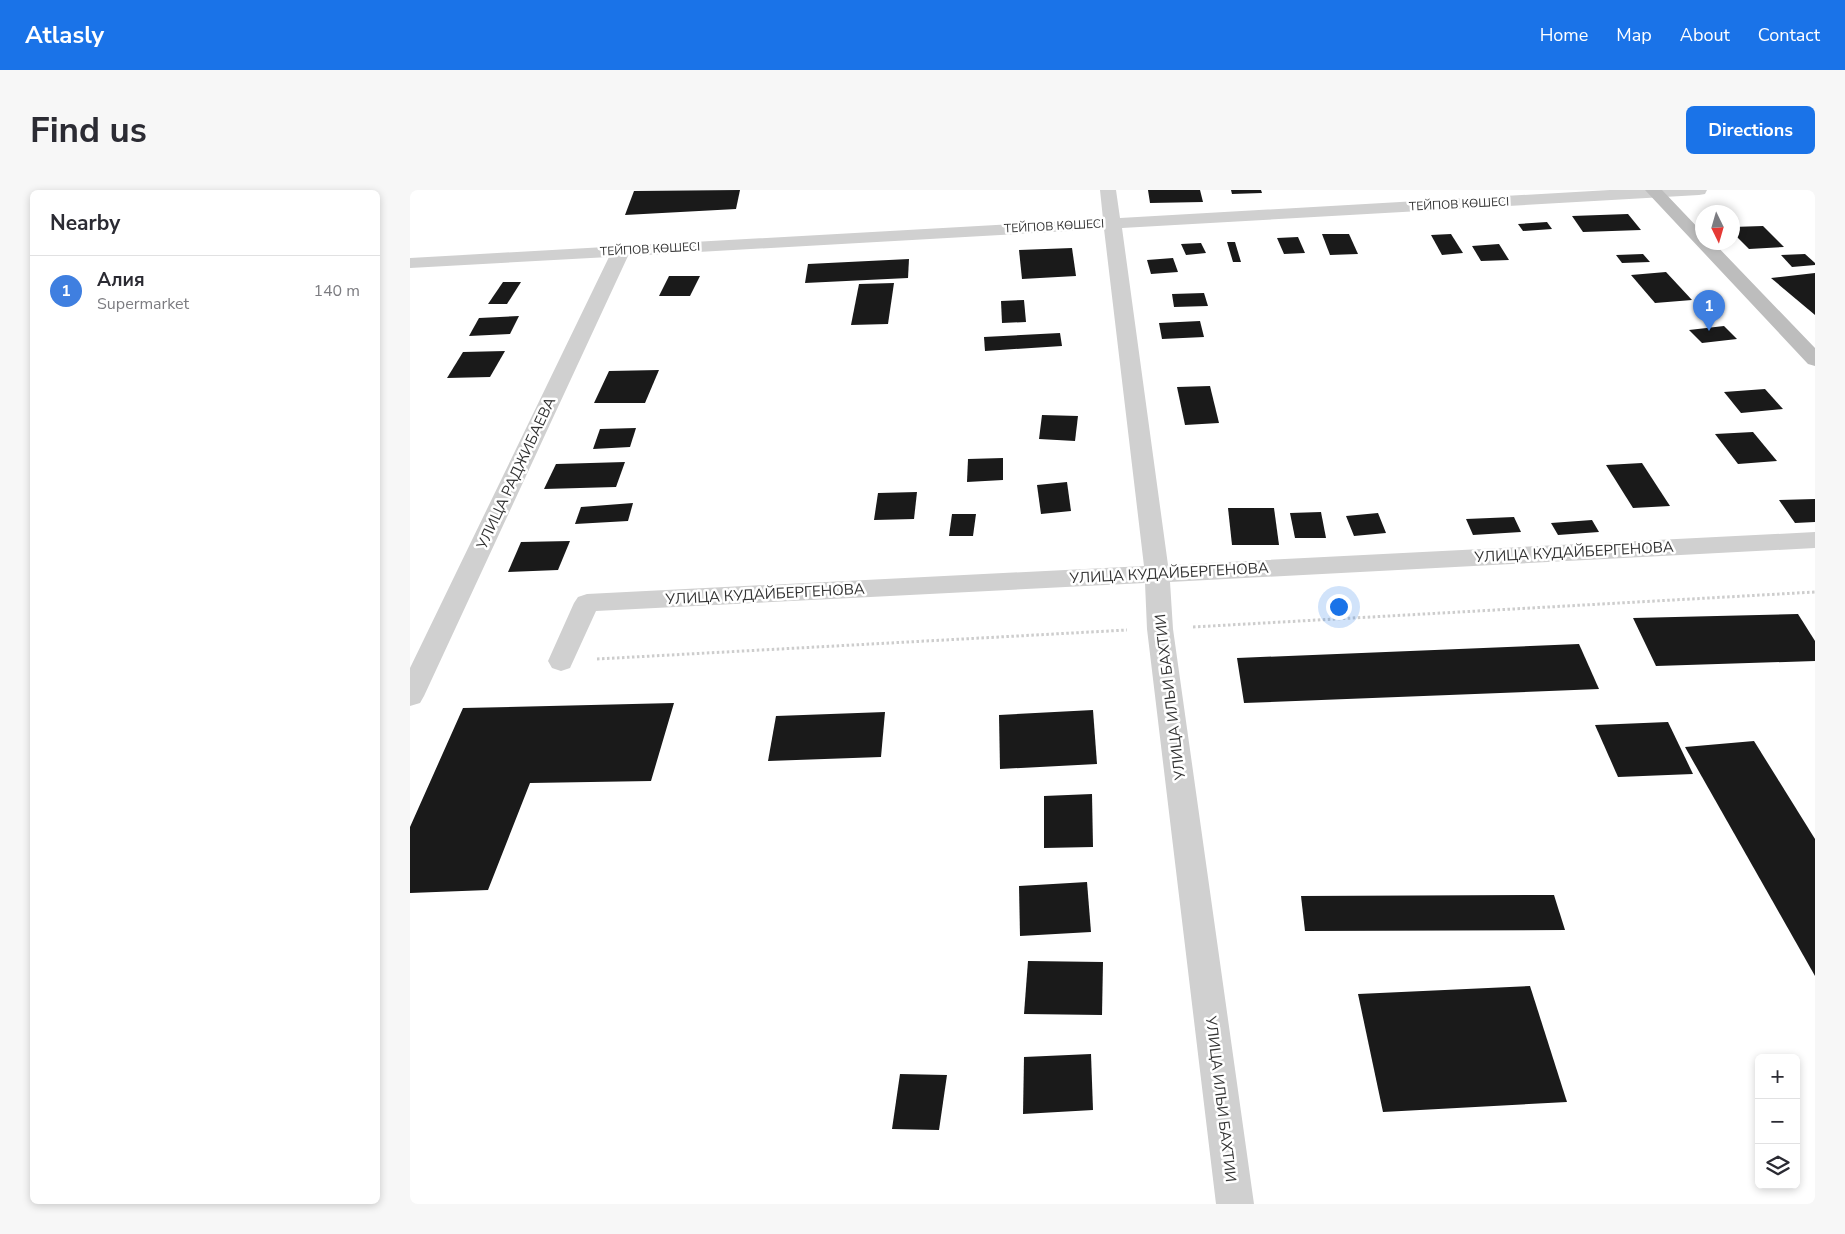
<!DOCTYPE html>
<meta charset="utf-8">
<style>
:root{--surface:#fff;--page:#f7f7f7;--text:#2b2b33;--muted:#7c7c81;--line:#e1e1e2;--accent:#1a73e8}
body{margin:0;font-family:"Nunito Sans",sans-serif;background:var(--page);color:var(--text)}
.controls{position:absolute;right:15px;bottom:15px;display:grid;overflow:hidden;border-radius:8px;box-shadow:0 2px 8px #0003}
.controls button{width:45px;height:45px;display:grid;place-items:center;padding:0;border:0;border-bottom:1px solid var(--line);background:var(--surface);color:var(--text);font:25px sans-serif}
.compass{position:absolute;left:1285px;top:15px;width:45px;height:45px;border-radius:50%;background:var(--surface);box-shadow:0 2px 8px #0003;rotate:175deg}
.you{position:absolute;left:928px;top:416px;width:18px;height:18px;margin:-12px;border:4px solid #fff;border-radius:50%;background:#1a73e8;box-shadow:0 0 0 8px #1a73e833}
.badge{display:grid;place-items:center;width:32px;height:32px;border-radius:50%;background:var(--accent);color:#fff;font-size:16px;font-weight:700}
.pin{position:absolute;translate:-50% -41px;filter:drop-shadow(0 1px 2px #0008)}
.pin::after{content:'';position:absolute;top:26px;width:18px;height:15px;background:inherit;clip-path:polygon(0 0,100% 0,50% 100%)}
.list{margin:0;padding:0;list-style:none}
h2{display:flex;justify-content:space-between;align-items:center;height:65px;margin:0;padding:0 20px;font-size:21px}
h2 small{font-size:16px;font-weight:400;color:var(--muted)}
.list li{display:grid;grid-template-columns:32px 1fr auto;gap:15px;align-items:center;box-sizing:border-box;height:70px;padding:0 20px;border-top:1px solid var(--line)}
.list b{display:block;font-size:19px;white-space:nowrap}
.list p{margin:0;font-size:16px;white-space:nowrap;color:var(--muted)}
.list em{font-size:16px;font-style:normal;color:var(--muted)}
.icon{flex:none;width:28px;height:28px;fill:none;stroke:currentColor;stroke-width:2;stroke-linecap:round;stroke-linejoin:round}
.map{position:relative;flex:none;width:1405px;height:1014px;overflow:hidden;border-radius:8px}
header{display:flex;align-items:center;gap:30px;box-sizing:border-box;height:70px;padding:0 25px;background:var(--accent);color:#fff}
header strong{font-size:24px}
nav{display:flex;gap:28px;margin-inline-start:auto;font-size:18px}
.intro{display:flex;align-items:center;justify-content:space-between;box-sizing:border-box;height:120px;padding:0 30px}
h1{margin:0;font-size:35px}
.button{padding:12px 22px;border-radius:8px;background:var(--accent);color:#fff;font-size:18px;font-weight:700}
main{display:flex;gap:30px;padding:0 30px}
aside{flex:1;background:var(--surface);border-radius:8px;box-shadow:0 2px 8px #0003}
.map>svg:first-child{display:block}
.building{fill:#1a1a1a}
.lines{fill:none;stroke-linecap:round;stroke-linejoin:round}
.path{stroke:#cdcdcd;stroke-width:3;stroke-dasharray:2.5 2.5;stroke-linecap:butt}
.minor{fill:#d0d0d0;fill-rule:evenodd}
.secondary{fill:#bdbdbd;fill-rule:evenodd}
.labels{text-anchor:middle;stroke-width:5;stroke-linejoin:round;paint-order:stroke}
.far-street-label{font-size:12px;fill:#333;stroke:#fff}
.street-label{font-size:15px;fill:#333;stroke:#fff}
</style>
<header>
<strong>Atlasly</strong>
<nav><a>Home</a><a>Map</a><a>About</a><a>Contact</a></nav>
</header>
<div class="intro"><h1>Find us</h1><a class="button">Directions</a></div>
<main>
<aside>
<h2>Nearby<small></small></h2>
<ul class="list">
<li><span class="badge" style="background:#3f7fe0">1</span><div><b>Алия</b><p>Supermarket</p></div><em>140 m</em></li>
</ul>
</aside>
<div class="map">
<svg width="1405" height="1014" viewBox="0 0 1405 1014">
<rect width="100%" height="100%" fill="#fff"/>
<g class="building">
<path d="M330,0L326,19L215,25L224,1Z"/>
<path d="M738,0H790L793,12L740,13Z"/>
<path d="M821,0H851L852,3L822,4Z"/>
<path d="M1218,24L1231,40L1173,42L1162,26Z"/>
<path d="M1137,32L1142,39L1113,41L1108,34Z"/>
<path d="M1353,36L1374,57L1339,59L1322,42V37Z"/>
<path d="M912,44H939L948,64L920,65Z"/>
<path d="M1041,44L1053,63L1032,65L1021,45Z"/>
<path d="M888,47L895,63L874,64L867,48Z"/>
<path d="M817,52H825L831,72H823Z"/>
<path d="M791,53L796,63L776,65L771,54Z"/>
<path d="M1089,54L1099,70L1071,71L1062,56Z"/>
<path d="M662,58L666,86L612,89L609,60Z"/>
<path d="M1233,64L1240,72L1212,73L1206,65Z"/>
<path d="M1395,64L1405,73V75L1382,77L1371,65Z"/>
<path d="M763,68L768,82L741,84L737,70Z"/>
<path d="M499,69L498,88L395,93L398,74Z"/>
<path d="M1256,82L1282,110L1245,113L1221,85Z"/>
<path d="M1405,83V125L1361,88Z"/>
<path d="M259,86H290L280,106H249Z"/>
<path d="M93,92H111L97,114H78Z"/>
<path d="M484,93L478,134L441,135L449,94Z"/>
<path d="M794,103L798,116L764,117L762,104Z"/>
<path d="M614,110L616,132L592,133L591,111Z"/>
<path d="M109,126L100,144L59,146L69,128Z"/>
<path d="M790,131L794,147L752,149L749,133Z"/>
<path d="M1314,136L1327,149L1292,153L1279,140Z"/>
<path d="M650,143L652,156L575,161L574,147Z"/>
<path d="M95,161L80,187L37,188L53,162Z"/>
<path d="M249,180L235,213H184L199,181Z"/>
<path d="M800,196L809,233L775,235L767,197Z"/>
<path d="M1355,199L1373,219L1331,223L1314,202Z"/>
<path d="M632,225L668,226L665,251L629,249Z"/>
<path d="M226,238L220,257L183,259L190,239Z"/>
<path d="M1343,242L1367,271L1328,274L1305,244Z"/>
<path d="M593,268V290L557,292L558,269Z"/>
<path d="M215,272L206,297L134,299L146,274Z"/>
<path d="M1232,273L1260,316L1223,318L1196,275Z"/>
<path d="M657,292L661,321L631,324L627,295Z"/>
<path d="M507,302L504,329L464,330L468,303Z"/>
<path d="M1405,309V332L1385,333L1369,310Z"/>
<path d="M223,313L218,331L165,334L171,317Z"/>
<path d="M818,318H864L869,355H822Z"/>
<path d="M911,322L916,348H885L880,323Z"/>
<path d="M968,323L976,343L944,346L936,326Z"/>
<path d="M542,324H566L563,346H539Z"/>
<path d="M1104,327L1111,342L1063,345L1056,329Z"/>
<path d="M1182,330L1189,342L1148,345L1141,333Z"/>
<path d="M160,351L148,380L98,382L111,352Z"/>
<path d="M1388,424L1405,451V471L1246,476L1223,428Z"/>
<path d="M1169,454L1189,499L834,513L827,468Z"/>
<path d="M264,513L241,591L120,593L78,700L0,703V637L53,518Z"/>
<path d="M683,520L687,574L590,579L589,525Z"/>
<path d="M475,522L471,567L358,571L366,526Z"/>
<path d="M1258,532L1283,584L1208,587L1185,535Z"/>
<path d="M1344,551L1405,649V786L1275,557Z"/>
<path d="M682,604L683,657L634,658V606Z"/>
<path d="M677,692L681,742L610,746L609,696Z"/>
<path d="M1144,705L1155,740L895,741L891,706Z"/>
<path d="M618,771L693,772L692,825L614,824Z"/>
<path d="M1120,796L1157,912L973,922L948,804Z"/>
<path d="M681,864L683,920L613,924L614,867Z"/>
<path d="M490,884L537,885L529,940L482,939Z"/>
</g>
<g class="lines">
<g class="path">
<path d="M783,437L1405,402"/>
<path d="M187,469L717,440"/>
</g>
<path class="minor" d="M690,0H706L710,28L1200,0H1297L1295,4L1289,5L712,38L758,375L1405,342V358L760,392L763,439L844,1014H806L737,439L735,393L186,421L160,478L151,481L142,478L138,471L164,413L168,407L177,404L734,376L694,39L218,66L14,506L10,513L0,516V478L199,67L0,78V68L693,29Z"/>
<path class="secondary" d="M1235,0H1252L1292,42V52H1303L1405,158V176L1398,174Z"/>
</g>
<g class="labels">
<g class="far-street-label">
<text transform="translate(1049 14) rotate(-3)" y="4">ТЕЙПОВ КӨШЕСІ</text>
<text transform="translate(644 36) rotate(-3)" y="4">ТЕЙПОВ КӨШЕСІ</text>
<text transform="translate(240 59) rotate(-3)" y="4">ТЕЙПОВ КӨШЕСІ</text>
</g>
<g class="street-label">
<text transform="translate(106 283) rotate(-65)" y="5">УЛИЦА РАДЖИБАЕВА</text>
<text transform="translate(1164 362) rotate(-3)" y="5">УЛИЦА КУДАЙБЕРГЕНОВА</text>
<text transform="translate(759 383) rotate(-3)" y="5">УЛИЦА КУДАЙБЕРГЕНОВА</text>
<text transform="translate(355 404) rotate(-3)" y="5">УЛИЦА КУДАЙБЕРГЕНОВА</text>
<text transform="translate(760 507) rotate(-97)" y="5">УЛИЦА ИЛЬИ БАХТИИ</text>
<text transform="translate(811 909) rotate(83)" y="5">УЛИЦА ИЛЬИ БАХТИИ</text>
</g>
</g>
</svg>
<div class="controls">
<button>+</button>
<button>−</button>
<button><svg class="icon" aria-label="layers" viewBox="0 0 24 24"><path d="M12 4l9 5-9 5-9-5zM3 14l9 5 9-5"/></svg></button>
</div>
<svg class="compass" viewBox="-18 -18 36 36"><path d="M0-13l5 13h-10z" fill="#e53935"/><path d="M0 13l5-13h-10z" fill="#7c7c81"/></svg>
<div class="you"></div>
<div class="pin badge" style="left:1299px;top:141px;background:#3f7fe0">1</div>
</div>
</main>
